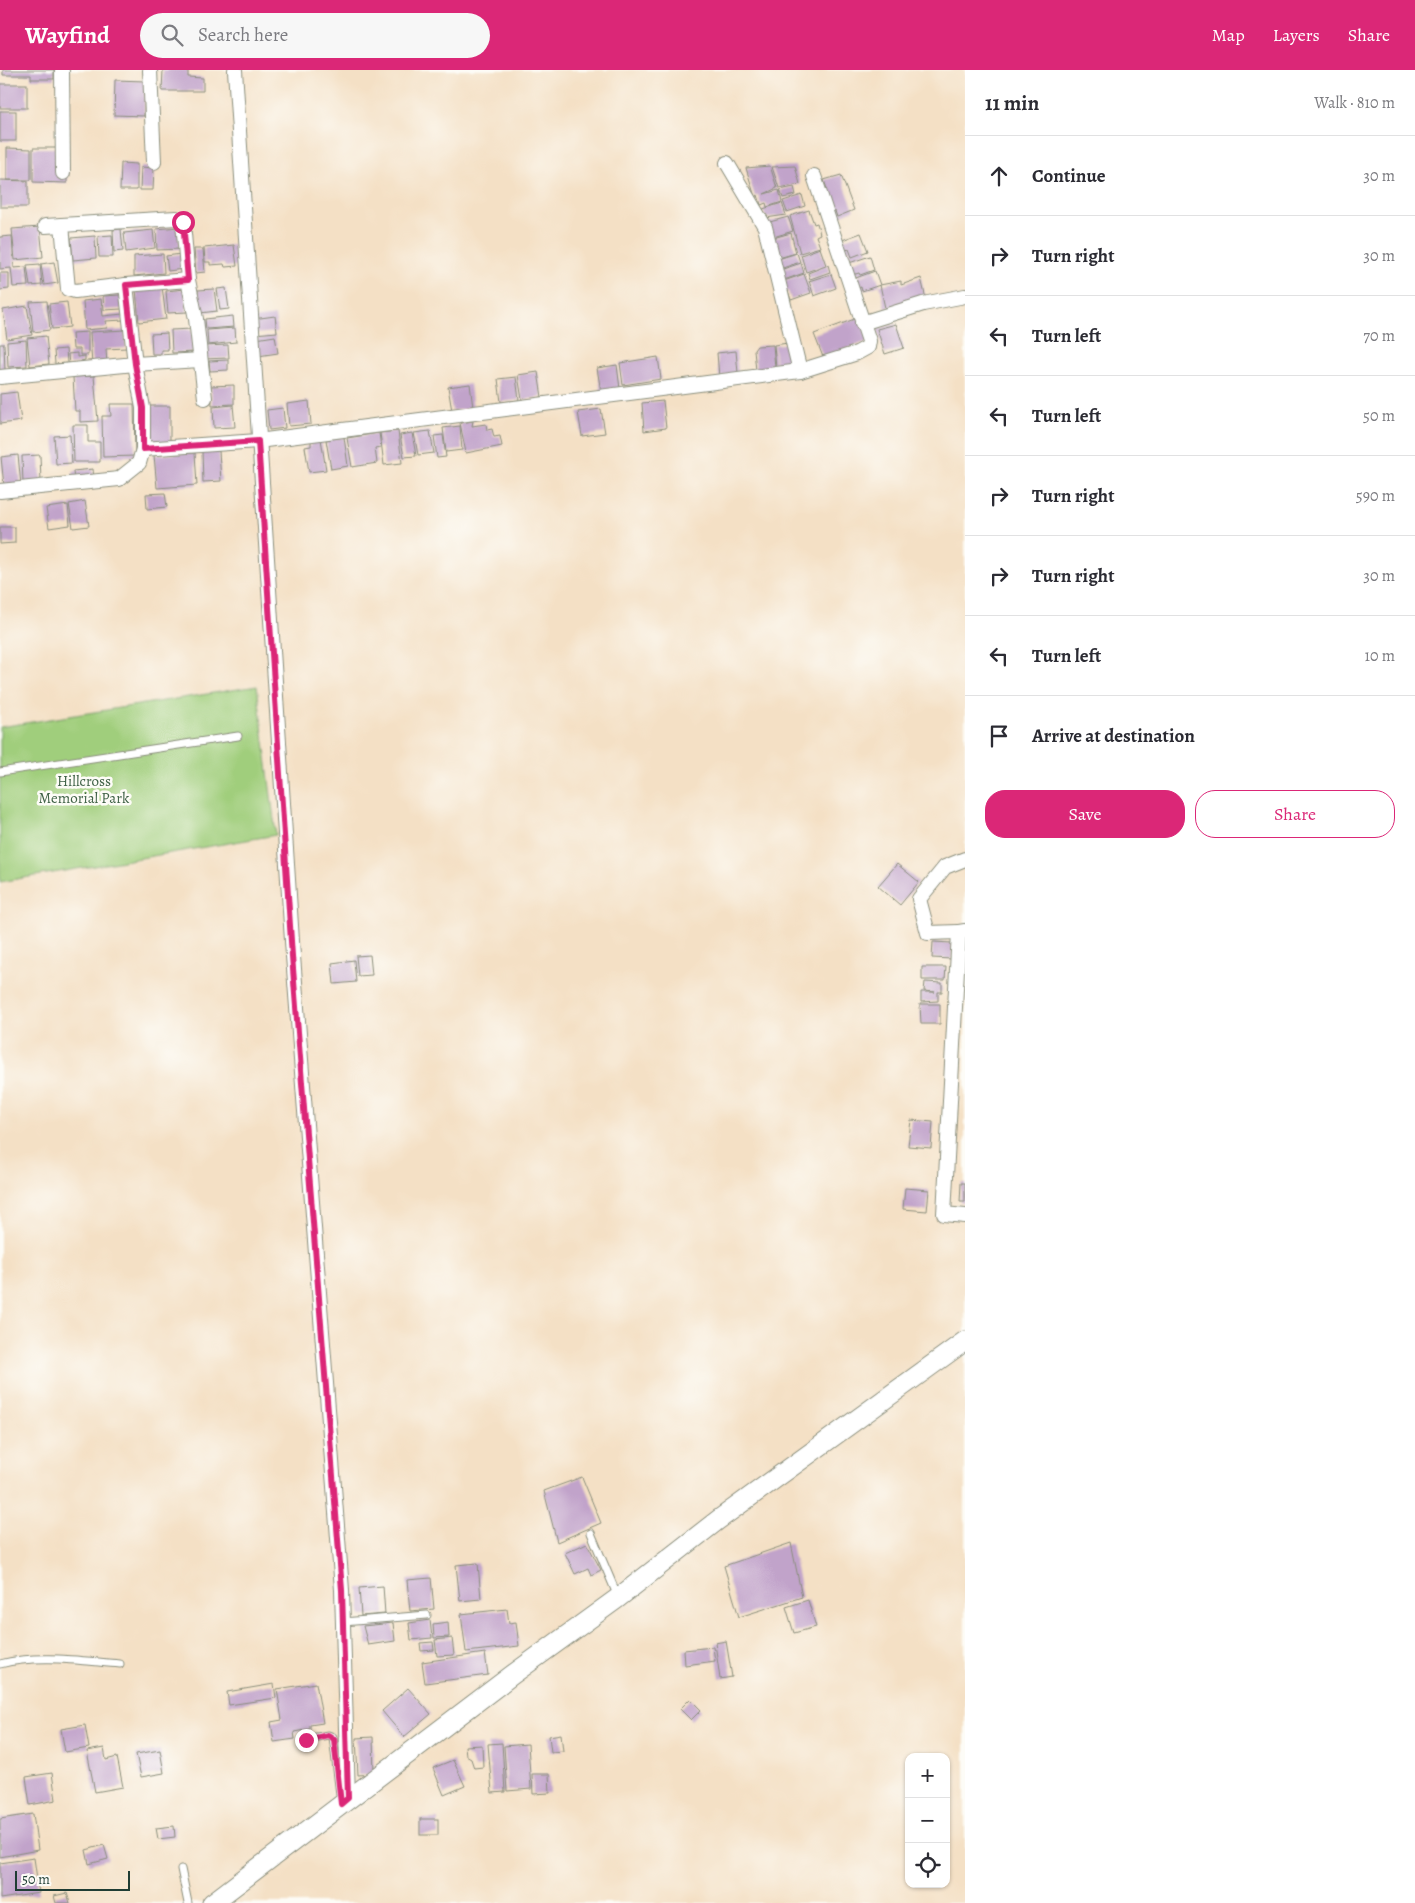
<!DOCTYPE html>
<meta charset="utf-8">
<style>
:root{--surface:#fff;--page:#f7f7f7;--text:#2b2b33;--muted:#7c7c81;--line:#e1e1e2;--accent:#db2777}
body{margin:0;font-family:Alegreya,serif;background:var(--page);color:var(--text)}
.controls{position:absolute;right:15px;bottom:15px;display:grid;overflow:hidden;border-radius:10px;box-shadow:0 1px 4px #0004}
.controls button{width:45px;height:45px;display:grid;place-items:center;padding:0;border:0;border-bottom:1px solid var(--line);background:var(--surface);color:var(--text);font:25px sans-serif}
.scale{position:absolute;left:15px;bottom:12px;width:115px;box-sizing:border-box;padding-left:5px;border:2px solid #1f3d34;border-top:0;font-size:14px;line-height:18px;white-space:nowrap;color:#1f3d34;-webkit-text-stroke:4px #fdfcf7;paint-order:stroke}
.stop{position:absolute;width:15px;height:15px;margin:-11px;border:4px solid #db2777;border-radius:50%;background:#fff}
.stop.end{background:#db2777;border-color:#fff;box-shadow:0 1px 5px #0008}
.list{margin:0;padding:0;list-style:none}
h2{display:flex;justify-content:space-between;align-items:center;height:65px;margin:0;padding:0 20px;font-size:21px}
h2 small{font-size:16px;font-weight:400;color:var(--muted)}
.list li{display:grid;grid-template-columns:32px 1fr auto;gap:15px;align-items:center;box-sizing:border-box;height:80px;padding:0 20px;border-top:1px solid var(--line)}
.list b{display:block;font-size:19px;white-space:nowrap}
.list em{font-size:16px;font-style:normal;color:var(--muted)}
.actions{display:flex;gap:10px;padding:15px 20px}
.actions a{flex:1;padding:11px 0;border:1px solid var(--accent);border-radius:20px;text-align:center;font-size:18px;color:var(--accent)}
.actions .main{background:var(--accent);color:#fff}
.icon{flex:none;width:28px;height:28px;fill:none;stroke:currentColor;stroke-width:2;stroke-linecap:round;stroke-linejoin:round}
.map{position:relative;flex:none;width:965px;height:1833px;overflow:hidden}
header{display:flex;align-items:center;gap:30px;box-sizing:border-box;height:70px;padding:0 25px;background:var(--accent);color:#fff}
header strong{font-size:24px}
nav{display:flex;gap:28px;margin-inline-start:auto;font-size:18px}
.search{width:350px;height:45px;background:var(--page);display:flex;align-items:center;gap:12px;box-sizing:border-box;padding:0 18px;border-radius:28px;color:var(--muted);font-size:19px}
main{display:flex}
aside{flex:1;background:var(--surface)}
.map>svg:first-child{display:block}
.green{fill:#a0ce7c;stroke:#608658}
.building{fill:#c1a3ca}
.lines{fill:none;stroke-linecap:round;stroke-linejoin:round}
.lane-casing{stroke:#8a8e7c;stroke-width:9}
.street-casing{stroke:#8a8e7c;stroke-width:16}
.secondary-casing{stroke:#8a8e7c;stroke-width:21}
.lane{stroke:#fff;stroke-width:7}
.street{stroke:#fff;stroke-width:14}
.secondary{stroke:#fff;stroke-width:19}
.route{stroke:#db2777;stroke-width:6}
.labels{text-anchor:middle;stroke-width:5;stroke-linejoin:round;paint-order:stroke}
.park-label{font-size:15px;fill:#3f6146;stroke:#fdfcf7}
</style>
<header>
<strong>Wayfind</strong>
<div class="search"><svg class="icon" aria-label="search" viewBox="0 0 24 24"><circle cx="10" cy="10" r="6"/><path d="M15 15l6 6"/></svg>Search here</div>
<nav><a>Map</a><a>Layers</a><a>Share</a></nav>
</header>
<main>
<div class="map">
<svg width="965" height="1833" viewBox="0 0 965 1833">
<rect width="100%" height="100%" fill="#fdfcf7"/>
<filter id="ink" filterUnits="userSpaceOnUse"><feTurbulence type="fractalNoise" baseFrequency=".02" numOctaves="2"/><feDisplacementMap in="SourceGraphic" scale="10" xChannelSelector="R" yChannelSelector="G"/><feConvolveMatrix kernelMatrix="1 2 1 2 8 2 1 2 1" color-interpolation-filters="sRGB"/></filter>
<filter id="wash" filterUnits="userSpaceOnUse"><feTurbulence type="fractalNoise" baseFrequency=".0096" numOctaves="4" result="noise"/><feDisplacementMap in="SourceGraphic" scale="20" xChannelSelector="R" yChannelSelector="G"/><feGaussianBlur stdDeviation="1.12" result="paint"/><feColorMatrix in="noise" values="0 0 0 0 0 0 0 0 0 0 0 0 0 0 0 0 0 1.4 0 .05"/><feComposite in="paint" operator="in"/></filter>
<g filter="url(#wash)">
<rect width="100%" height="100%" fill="#f4e0c5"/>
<path class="green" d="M257,616L276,765L0,812V657Z"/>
<g id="blocks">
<g class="building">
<path d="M3,0H54V9H31V5H3Z"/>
<path d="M163,0H188V7L203,8V21H162Z"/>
<path d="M115,10L145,11L144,46L114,45Z"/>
<rect x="0" y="14" width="27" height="24"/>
<rect x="0" y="41" width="16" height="30"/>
<path d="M7,78L31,79V110H7Z"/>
<path d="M33,78H67V113L33,112Z"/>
<path d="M121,93L137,94V120H120Z"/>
<path d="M770,96L777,118L764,124L779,120L782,132L767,137L766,133L761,135L758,125L755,127L746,98Z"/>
<path d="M795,96L800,114L779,118L772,97Z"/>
<path d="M141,97L154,98L153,120H140Z"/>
<path d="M841,105L854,140L837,147L835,141L829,143L820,121L827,119L824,110Z"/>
<path d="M0,110L28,111V137H0Z"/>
<path d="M794,117L796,125L783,128L780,120Z"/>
<path d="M802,125L805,136L787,142L783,131Z"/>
<path d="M782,133L786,145L766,148L763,139Z"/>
<path d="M809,140L814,154L817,153L820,164L816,166L820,177L800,183L790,146Z"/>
<path d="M788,147L793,161L770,168L766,153Z"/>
<path d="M40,157L43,187L15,190L12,159Z"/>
<path d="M179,157L180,179L157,180L156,159Z"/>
<path d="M121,159L123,181L114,182L113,160Z"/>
<path d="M153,160L155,178L126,182L124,163Z"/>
<path d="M791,163L796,183L775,189L769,169Z"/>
<path d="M861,163L868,181L852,187L849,179L840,182L837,172Z"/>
<path d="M112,165L113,187H99L98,166Z"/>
<path d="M12,166L14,198L26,197L28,216L13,217L11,198L0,199V167Z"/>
<path d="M95,166L96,188L73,190L71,168Z"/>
<path d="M234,175L237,196L225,197L224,194L210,195V192H205L204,178Z"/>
<path d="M820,178L826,195L806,202L801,185Z"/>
<path d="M194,179H203L205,202L196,203Z"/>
<path d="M797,183L800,192L777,200L775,190Z"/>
<path d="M163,184L164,203L134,206V186Z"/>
<path d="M181,184L183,199L168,201L166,186Z"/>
<path d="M870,186L874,200L860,205L859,203L852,205L849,193Z"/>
<path d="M54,192L58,213L44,215L41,194Z"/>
<path d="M801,193L804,203L781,211L777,201Z"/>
<path d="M40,194L42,215L30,216L27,195Z"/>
<path d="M828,195L830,202L810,209L808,203Z"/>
<path d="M875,201L880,215L862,221L861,217L856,219L853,209Z"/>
<path d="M0,203H9V219L0,220Z"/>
<path d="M804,204L811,223L791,230L788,221L785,222L781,212Z"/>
<path d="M831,204L836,218L814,226L809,211Z"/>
<path d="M921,208L926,229L885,238L880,215L901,211V215Z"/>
<path d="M162,216L166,249L139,252L136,219Z"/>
<path d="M226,218L229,239L220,240L217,219Z"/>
<path d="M185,219L187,242L168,243L166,221Z"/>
<path d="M214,219L217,241L200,243L198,220Z"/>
<path d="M121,225L122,239L104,240L103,226Z"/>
<path d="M101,229L103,246L123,244V250L106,251L107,258L85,260L83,231Z"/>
<path d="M47,231L50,260L33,262L30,232Z"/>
<path d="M67,232L70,257L52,259L49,234Z"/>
<path d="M27,236L32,265L7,269L3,240Z"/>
<path d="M233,246L234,257L206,259L205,249Z"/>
<path d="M275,246L277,262L254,264L253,249Z"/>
<path d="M860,247L869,271L823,287L814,264Z"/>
<path d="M896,254L904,278L885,284L877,259Z"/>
<path d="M235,258L236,272L208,275L207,260Z"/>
<path d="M192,259L194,282L172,283L171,260Z"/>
<path d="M125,260L126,278L106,279L107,295L92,296L90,262Z"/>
<path d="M88,262V285H80V279H73L72,263Z"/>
<path d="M167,263L168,280H161V284H152L151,264Z"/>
<path d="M46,266L49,294L30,296L27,268Z"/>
<path d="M275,266L278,283L258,286L256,269Z"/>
<path d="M26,270L27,296L8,297L7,272Z"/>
<path d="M788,273L791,295L776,298L774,275Z"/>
<path d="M0,274H4L5,301H0Z"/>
<path d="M228,275L229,288L203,289V276Z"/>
<path d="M773,275L775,298L756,301L754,280L757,276Z"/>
<path d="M66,279L67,293L55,294L54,280Z"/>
<path d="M736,281L738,303L719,307L717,283Z"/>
<path d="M77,283V287L85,286V290L81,291V294L69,295L68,284Z"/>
<path d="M658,287L661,309L623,315L620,293Z"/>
<path d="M228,290V300L210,301L209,291Z"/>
<path d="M617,295L620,319L601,322L597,298Z"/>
<path d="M538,302L542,327L522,330L518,305Z"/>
<path d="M94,306L98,351L80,352V341H75L73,307Z"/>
<path d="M516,307L519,330L501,332L498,309Z"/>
<path d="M470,314L473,338L452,341L448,317Z"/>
<path d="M234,315V334L212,335L211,316Z"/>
<path d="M17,322L21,351L0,354V324Z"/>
<path d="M309,331L311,354L289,356L287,334Z"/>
<path d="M663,331L666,358L644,361L642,333Z"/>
<path d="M110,334H134L135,386L103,387L102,346H111Z"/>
<path d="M233,335L235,357L214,358L213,337Z"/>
<path d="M146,336H170V372H147Z"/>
<path d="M283,338L285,358L269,360L267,340Z"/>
<path d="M601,339L605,363L582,366L578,342Z"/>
<path d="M473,351L472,356L486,354L487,360L492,359L494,367L500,366L502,376L466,383L460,353Z"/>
<path d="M73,355H88V372H100V392H74Z"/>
<path d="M460,356L462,380L446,382L443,358Z"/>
<path d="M398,361L402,393L384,395L380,363Z"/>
<path d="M430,361L434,383L418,385L414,363Z"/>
<path d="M379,363L381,377L375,378L377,393L352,397L347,368Z"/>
<path d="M412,363L416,386L404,387L400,365Z"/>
<path d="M70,365L72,393L56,394L54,366Z"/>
<path d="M443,365L446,387L437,388L434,366Z"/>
<path d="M344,367L348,396L331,399L326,370Z"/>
<path d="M321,369L326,400L309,402L305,377L311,376V371Z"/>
<path d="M202,381H219L221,411L203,412Z"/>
<path d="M195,383L197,415L157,418L154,385Z"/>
<path d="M18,385L21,415L4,416L1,387Z"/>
<path d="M40,385L41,412L23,413L22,386Z"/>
<path d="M93,399L94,410L74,412L73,401Z"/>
<path d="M165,423L167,437L147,439L146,424Z"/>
<path d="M85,431L89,456L73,458L69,434Z"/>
<path d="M68,435L70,455L49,458L46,438Z"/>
<path d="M0,457H15V473L0,474Z"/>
<path d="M897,794L919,812L900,835L878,816Z"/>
<path d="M933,872L952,873V889L932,888Z"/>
<path d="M370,885L372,905L358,906L356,886Z"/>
<path d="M354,890L356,912L334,914L332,893Z"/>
<path d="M922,897H946L945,910H922Z"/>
<path d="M925,912L942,913V922H938V931L921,932V922H935L924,921Z"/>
<path d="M920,934H940V954H921Z"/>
<path d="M911,1050L933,1052L931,1078L908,1076Z"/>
<path d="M961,1113H965V1132H960Z"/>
<path d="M905,1118L929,1120L927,1141L903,1139Z"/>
<path d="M582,1407L601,1453L557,1472L544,1421Z"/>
<path d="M587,1473L601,1500L591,1505L588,1498L575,1504L565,1483Z"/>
<path d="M791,1473L802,1527L739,1547L724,1496Z"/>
<path d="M478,1493L481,1529L460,1531L456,1495Z"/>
<path d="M431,1508L434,1539L410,1541L407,1510Z"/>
<path d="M383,1516L385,1544L361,1546L359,1518Z"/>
<path d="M808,1530L816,1557L794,1563L786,1537Z"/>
<path d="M507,1539L509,1553L516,1552L519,1576L466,1582L461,1544Z"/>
<path d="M430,1550L432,1568L411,1570L409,1553Z"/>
<path d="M448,1552L449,1567L434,1568L433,1554Z"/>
<path d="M393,1553L395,1571L368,1575L363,1556Z"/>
<path d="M452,1568L454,1585L437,1586L435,1570Z"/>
<path d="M726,1571L732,1607L720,1609L715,1573Z"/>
<path d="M433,1572L434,1580L421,1581L420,1573Z"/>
<path d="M713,1577L715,1591L685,1595L684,1580Z"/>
<path d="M485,1583L488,1605L425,1613L422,1592Z"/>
<path d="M316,1613L323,1653L310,1655V1659L294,1662L295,1669L274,1672L271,1652L282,1650L277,1619Z"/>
<path d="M274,1614L276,1628L229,1635L227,1622Z"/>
<path d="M408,1618L431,1644L404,1667L382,1641Z"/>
<path d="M690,1629L701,1640L691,1650L680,1639Z"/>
<path d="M85,1655L89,1678L65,1682L61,1659Z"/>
<path d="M561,1664L563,1681L551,1682L549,1666Z"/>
<path d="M373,1667L374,1704L358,1705L356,1668Z"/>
<path d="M502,1673L505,1722L492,1723L488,1674Z"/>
<path d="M528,1674L531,1719L507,1721L504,1676Z"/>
<path d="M482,1675L483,1697L474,1698L471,1689L466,1686L465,1676Z"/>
<path d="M104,1678L106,1690L117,1687L123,1717L95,1722L87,1681Z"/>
<path d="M160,1680L164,1703L141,1707L136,1684Z"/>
<path d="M453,1690L465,1716L444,1725L433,1698Z"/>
<path d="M52,1703L56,1730L30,1735L26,1707Z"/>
<path d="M532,1704H549L550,1723L533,1724Z"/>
<path d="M33,1744L38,1780L0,1787V1749Z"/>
<rect x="420" y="1749" width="18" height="16"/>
<path d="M174,1756L175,1767L158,1769L156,1758Z"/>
<path d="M104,1775L108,1789L89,1794L86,1780Z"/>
<path d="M34,1788L39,1823L0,1829V1793Z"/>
<path d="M67,1823L70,1833H56L54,1826Z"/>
</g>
</g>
</g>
<g filter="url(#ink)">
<use href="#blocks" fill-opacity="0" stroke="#8a8e7c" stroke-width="1"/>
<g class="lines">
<defs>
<g id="lane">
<path d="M0,702L238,666"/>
<path d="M591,1463L618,1527"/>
<path d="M343,1552L427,1545"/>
<path d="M0,1594C39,1584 81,1591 120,1594"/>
<path d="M306,1669L328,1665L333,1667L341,1733"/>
<path d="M181,1799L188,1833"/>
</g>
<g id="street">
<path d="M62,0L63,103"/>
<path d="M150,0L154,92"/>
<path d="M235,0L293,886L342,1520L348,1728"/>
<path d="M727,93L765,157L800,301"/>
<path d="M62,155L68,219L75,221L126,215L188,210"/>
<path d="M45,156L176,148L183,152L188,210L196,249L205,328"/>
<path d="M862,253L923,234L965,226"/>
<path d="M0,307L135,294L200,290"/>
<path d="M143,379L258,371L800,301L857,283L868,277L869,271L814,106"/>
<path d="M0,421L119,409L139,393L143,379V338L135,294L126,215"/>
<path d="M965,861L959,862L944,1144L965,1146"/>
<path d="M959,862L928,863L919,829L945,797L965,789"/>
</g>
<path id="secondary" d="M212,1833L512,1605L618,1528L718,1450L965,1271"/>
</defs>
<use href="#lane" class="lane-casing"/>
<use href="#street" class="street-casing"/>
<use href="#secondary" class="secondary-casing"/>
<use href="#lane" class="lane"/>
<use href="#street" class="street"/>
<use href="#secondary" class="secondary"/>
</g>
</g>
<g class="lines" filter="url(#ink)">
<path class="route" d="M183,152L188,210L126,215L135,294L143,338V379L258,371L292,886L342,1520L348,1728L341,1734L334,1669L328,1665L306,1670"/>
</g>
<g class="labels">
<g class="park-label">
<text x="84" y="716">Hillcross<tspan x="84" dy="17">Memorial Park</tspan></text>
</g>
</g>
</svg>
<div class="controls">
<button>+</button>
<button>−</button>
<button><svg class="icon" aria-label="locate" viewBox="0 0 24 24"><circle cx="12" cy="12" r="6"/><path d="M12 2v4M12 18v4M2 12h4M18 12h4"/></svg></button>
</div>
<div class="scale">50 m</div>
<div class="stop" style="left:183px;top:152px"></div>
<div class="stop end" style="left:306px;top:1670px"></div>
</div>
<aside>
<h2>11 min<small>Walk · 810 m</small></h2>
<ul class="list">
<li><svg class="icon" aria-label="ahead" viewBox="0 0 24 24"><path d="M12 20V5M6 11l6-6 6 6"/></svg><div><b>Continue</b></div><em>30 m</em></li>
<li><svg class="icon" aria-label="right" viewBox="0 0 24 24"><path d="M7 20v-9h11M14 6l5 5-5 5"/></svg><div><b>Turn right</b></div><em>30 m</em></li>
<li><svg class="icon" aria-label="left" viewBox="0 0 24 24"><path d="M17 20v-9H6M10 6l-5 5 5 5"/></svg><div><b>Turn left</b></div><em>70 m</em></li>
<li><svg class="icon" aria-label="left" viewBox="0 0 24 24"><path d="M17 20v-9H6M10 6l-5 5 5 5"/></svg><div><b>Turn left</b></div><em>50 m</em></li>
<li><svg class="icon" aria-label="right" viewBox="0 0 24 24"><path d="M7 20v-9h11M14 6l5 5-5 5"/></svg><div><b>Turn right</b></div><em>590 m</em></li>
<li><svg class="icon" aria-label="right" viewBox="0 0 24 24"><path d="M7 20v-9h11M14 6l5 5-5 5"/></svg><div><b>Turn right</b></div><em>30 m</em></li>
<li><svg class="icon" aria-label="left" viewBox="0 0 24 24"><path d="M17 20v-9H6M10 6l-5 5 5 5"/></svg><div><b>Turn left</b></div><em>10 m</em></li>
<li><svg class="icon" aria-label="arrive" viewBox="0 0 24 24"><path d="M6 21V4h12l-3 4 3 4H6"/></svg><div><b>Arrive at destination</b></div></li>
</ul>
<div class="actions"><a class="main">Save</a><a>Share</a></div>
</aside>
</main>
